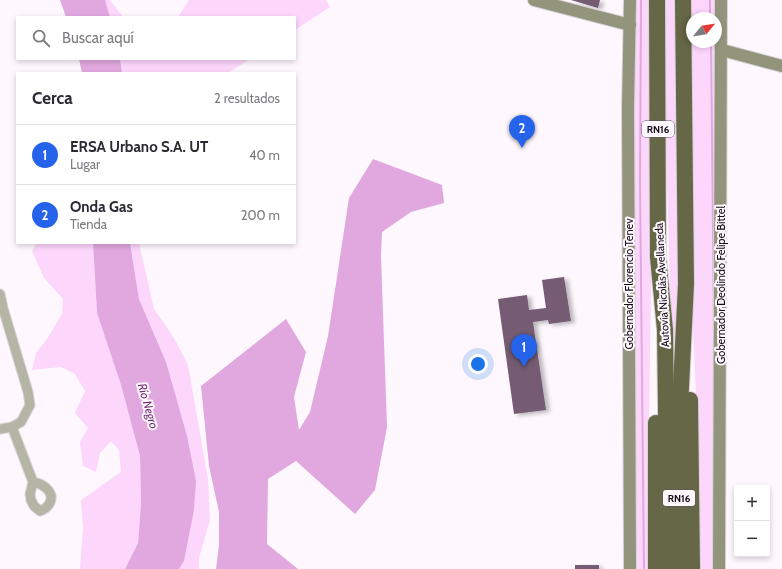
<!DOCTYPE html>
<html lang="es">
<meta charset="utf-8">
<style>
:root{--surface:#fff;--page:#f2f2f3;--text:#2b2b33;--muted:#7c7c81;--line:#e1e1e2;--accent:#2563eb}
body{margin:0;font-family:Cabin,sans-serif;background:var(--page);color:var(--text)}
.controls{position:absolute;right:12px;bottom:12px;display:grid;overflow:hidden;border-radius:0px;box-shadow:0 2px 6px #0003}
.controls button{width:36px;height:36px;display:grid;place-items:center;padding:0;border:0;border-bottom:1px solid var(--line);background:var(--surface);color:var(--text);font:20px sans-serif}
.compass{position:absolute;left:686px;top:12px;width:36px;height:36px;border-radius:50%;background:var(--surface);box-shadow:0 2px 6px #0003;rotate:60deg}
.you{position:absolute;left:478px;top:364px;width:14px;height:14px;margin:-10px;border:3px solid #fff;border-radius:50%;background:#1a73e8;box-shadow:0 0 0 6px #1a73e833}
.badge{display:grid;place-items:center;width:26px;height:26px;border-radius:50%;background:var(--accent);color:#fff;font-size:13px;font-weight:700}
.pin{position:absolute;translate:-50% -33px;filter:drop-shadow(0 1px 2px #0008)}
.pin::after{content:'';position:absolute;top:21px;width:14px;height:12px;background:inherit;clip-path:polygon(0 0,100% 0,50% 100%)}
.list{margin:0;padding:0;list-style:none}
h2{display:flex;justify-content:space-between;align-items:center;height:52px;margin:0;padding:0 16px;font-size:17px}
h2 small{font-size:13px;font-weight:400;color:var(--muted)}
.list li{display:grid;grid-template-columns:26px 1fr auto;gap:12px;align-items:center;box-sizing:border-box;height:60px;padding:0 16px;border-top:1px solid var(--line)}
.list b{display:block;font-size:15px;white-space:nowrap}
.list p{margin:0;font-size:13px;white-space:nowrap;color:var(--muted)}
.list em{font-size:13px;font-style:normal;color:var(--muted)}
.icon{flex:none;width:22px;height:22px;fill:none;stroke:currentColor;stroke-width:2;stroke-linecap:round;stroke-linejoin:round}
.map{position:relative;flex:none;width:782px;height:569px;overflow:hidden}
.search{position:absolute;background:var(--surface);box-shadow:0 2px 6px #0003;left:16px;top:16px;width:280px;height:44px;display:flex;align-items:center;gap:10px;box-sizing:border-box;padding:0 14px;border-radius:0px;color:var(--muted);font-size:15px}
.panel{position:absolute;background:var(--surface);box-shadow:0 2px 6px #0003;left:16px;top:72px;width:280px;height:172px;border-radius:0px}
.map>svg:first-child{display:block}
.green{fill:#fdd6fc;fill-rule:evenodd}
.water{fill:#e1a8e0}
.lines{fill:none;stroke-linecap:round;stroke-linejoin:round}
.stream{stroke:#e1a8e0;stroke-width:2}
.building{fill:#745b73;filter:url(#shadow)}
.street-casing{stroke:#d9d2d9;stroke-width:11}
.secondary-casing{stroke:#d9d2d9;stroke-width:14}
.highway-casing{stroke:#d9d2d9;stroke-width:18}
.street{stroke:#b4b5a5;stroke-width:9}
.secondary{stroke:#92947c;stroke-width:12}
.highway{stroke:#656746;stroke-width:16}
.labels{text-anchor:middle;stroke-width:4;stroke-linejoin:round;paint-order:stroke}
.shield{fill:#fef8fe;stroke:#5a525a;stroke-width:1}
.shield-label{font-size:10px;font-weight:bold;fill:#140b14}
.street-label{font-size:11px;fill:#140b14;stroke:#fef8fe}
.water-label{font-size:12px;font-style:italic;fill:#733174;stroke:#fef8fe}
</style>
<div class="map">
<svg width="782" height="569" viewBox="0 0 782 569">
<defs>
<filter id="shadow"><feDropShadow dx="4" dy="2" stdDeviation="2" flood-color="#0004"/></filter>
</defs>
<rect width="100%" height="100%" fill="#fef8fe"/>
<g class="green">
<path d="M105,0H110L123,17H110Z"/>
<path d="M189,0H326L330,7L295,30V17H178Z"/>
<path d="M633,0H649L651,294L648,482V569H635Z"/>
<path d="M663,0H677L678,311L674,428L664,76Z"/>
<path d="M692,0H717L716,569H697L696,395L692,305ZM692,18H716V42H692Z"/>
<path d="M120,59H250L228,73H122Z"/>
<path d="M37,243H93L97,313L121,385L140,456L141,504L138,543L125,569H80L83,528L81,500L121,472L119,450L111,441L100,453L96,472L83,466L80,442L88,428L75,413L85,391L75,374L61,367L32,370L36,353L47,339L62,314L63,299L44,278L32,251Z"/>
<path d="M130,243H139L154,309L174,338L188,365L208,479L210,520L199,558V569H179L184,561L166,362L139,299Z"/>
</g>
<g class="water">
<path d="M60,0H105L110,17H66Z"/>
<path d="M79,59H120L122,73H82Z"/>
<path d="M373,159L442,185L444,203L411,212L382,232L381,256L387,427L375,490L355,514L296,461L268,479L267,544L298,569H216L219,545V512L209,466L201,386L286,319L306,352L294,397L299,430L310,412L328,336L349,198Z"/>
<path d="M93,243H130L139,299L166,362L187,436L196,481L194,510L184,561L179,569H125L138,543L141,504L140,456L121,385L97,313Z"/>
</g>
<g class="lines">
<g class="stream">
<path d="M641,0L640,183L644,569"/>
<path d="M710,0V18"/>
<path d="M711,42L714,327"/>
</g>
</g>
<g class="building">
<path d="M571,0H600L598,8Z"/>
<path d="M564,277L571,321L549,324L548,320L533,322L546,410L514,414L498,299L527,295L529,310L546,308L542,280Z"/>
<rect x="575" y="565" width="24" height="4"/>
</g>
<g class="lines">
<defs>
<g id="street">
<path d="M0,294L3,308L28,392L30,405L21,422L12,427L0,429"/>
<path d="M12,427L33,482L30,494L31,500L34,506L40,511C49,508 55,498 48,490C44,485 38,483 33,482"/>
</g>
<g id="secondary">
<path d="M534,0L630,25"/>
<path d="M630,0L628,108L630,569"/>
<path d="M722,50L782,66"/>
<path d="M719,569L721,0"/>
</g>
<g id="highway">
<path d="M657,0L658,257L665,330L668,569"/>
<path d="M690,400L692,569"/>
<path d="M656,569V423"/>
<path d="M679,569V428L686,284L683,0"/>
</g>
</defs>
<use href="#street" class="street-casing"/>
<use href="#secondary" class="secondary-casing"/>
<use href="#highway" class="highway-casing"/>
<use href="#street" class="street"/>
<use href="#secondary" class="secondary"/>
<use href="#highway" class="highway"/>
</g>
<g class="labels">
<g class="shield">
<rect x="642" y="121" width="32" height="16" rx="3"/>
<rect x="663" y="490" width="32" height="16" rx="3"/>
</g>
<g class="shield-label">
<text x="658" y="133">RN16</text>
<text x="679" y="502">RN16</text>
</g>
<g class="street-label">
<text transform="translate(629 284) rotate(-90)" y="4">Gobernador Florencio Tenev</text>
<text transform="translate(662 285) rotate(-93)" y="4">Autovía Nicolás Avellaneda</text>
<text transform="translate(721 285) rotate(-90)" y="4">Gobernador Deolindo Felipe Bittel</text>
</g>
<g class="water-label">
<text transform="translate(148 406) rotate(74)" y="4">Río Negro</text>
</g>
</g>
</svg>
<div class="controls">
<button>+</button>
<button>−</button>
</div>
<svg class="compass" viewBox="-18 -18 36 36"><path d="M0-13l5 13h-10z" fill="#e53935"/><path d="M0 13l5-13h-10z" fill="#7c7c81"/></svg>
<div class="you"></div>
<div class="pin badge" style="left:524px;top:367px">1</div>
<div class="pin badge" style="left:522px;top:148px">2</div>
<div class="search"><svg class="icon" aria-label="search" viewBox="0 0 24 24"><circle cx="10" cy="10" r="6"/><path d="M15 15l6 6"/></svg>Buscar aquí</div>
<section class="panel">
<h2>Cerca<small>2 resultados</small></h2>
<ul class="list">
<li><span class="badge">1</span><div><b>ERSA Urbano S.A. UT</b><p>Lugar</p></div><em>40 m</em></li>
<li><span class="badge">2</span><div><b>Onda Gas</b><p>Tienda</p></div><em>200 m</em></li>
</ul>
</section>
</div>
